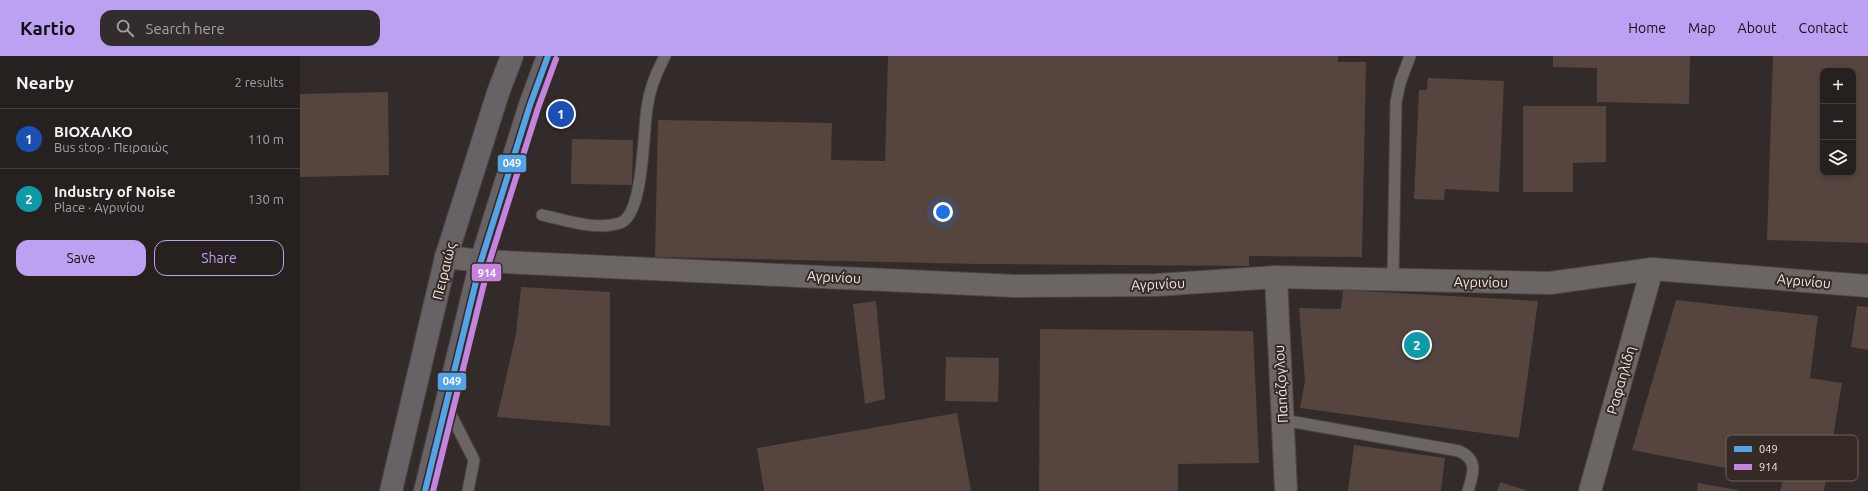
<!DOCTYPE html>
<meta charset="utf-8">
<style>
:root{--surface:#26201f;--page:#322d2c;--text:#f1f3f6;--muted:#a4a3a4;--line:#423e3d;--accent:#bca0f2}
body{margin:0;font-family:Ubuntu,sans-serif;background:var(--page);color:var(--text)}
.controls{position:absolute;right:12px;top:12px;display:grid;overflow:hidden;border-radius:8px;box-shadow:0 2px 6px #0003}
.controls button{width:36px;height:36px;display:grid;place-items:center;padding:0;border:0;border-bottom:1px solid var(--line);background:var(--surface);color:var(--text);font:20px sans-serif}
.you{position:absolute;left:643px;top:156px;width:14px;height:14px;margin:-10px;border:3px solid #fff;border-radius:50%;background:#1a73e8;box-shadow:0 0 0 6px #1a73e833}
.badge{display:grid;place-items:center;width:26px;height:26px;border-radius:50%;background:var(--accent);color:#fff;font-size:13px;font-weight:700}
.pin{position:absolute;translate:-50% -50%;border:2px solid #fff;box-shadow:0 1px 4px #0006}
.list{margin:0;padding:0;list-style:none}
h2{display:flex;justify-content:space-between;align-items:center;height:52px;margin:0;padding:0 16px;font-size:17px}
h2 small{font-size:13px;font-weight:400;color:var(--muted)}
.list li{display:grid;grid-template-columns:26px 1fr auto;gap:12px;align-items:center;box-sizing:border-box;height:60px;padding:0 16px;border-top:1px solid var(--line)}
.list b{display:block;font-size:15px;white-space:nowrap}
.list p{margin:0;font-size:13px;white-space:nowrap;color:var(--muted)}
.list em{font-size:13px;font-style:normal;color:var(--muted)}
.actions{display:flex;gap:8px;padding:12px 16px}
.actions a{flex:1;padding:9px 0;border:1px solid var(--accent);border-radius:12px;text-align:center;font-size:14px;color:var(--accent)}
.actions .main{background:var(--accent);color:#111}
.icon{flex:none;width:22px;height:22px;fill:none;stroke:currentColor;stroke-width:2;stroke-linecap:round;stroke-linejoin:round}
.map{position:relative;flex:none;width:1568px;height:435px;overflow:hidden}
header{display:flex;align-items:center;gap:24px;box-sizing:border-box;height:56px;padding:0 20px;background:var(--accent);color:#111}
header strong{font-size:19px}
nav{display:flex;gap:22px;margin-inline-start:auto;font-size:14px}
.search{width:280px;height:36px;background:var(--page);display:flex;align-items:center;gap:10px;box-sizing:border-box;padding:0 14px;border-radius:12px;color:var(--muted);font-size:15px}
main{display:flex}
aside{flex:1;background:var(--surface)}
.map>svg:first-child{display:block}
.building{fill:#56443f;fill-rule:evenodd}
.lines{fill:none;stroke-linecap:round;stroke-linejoin:round}
.lane-casing{stroke:#4d4645;stroke-width:13}
.street-casing{stroke:#4d4645;stroke-width:24}
.primary-casing{stroke:#4d4645;stroke-width:24}
.lane{stroke:#6b6664;stroke-width:11}
.street{stroke:#6b6664;stroke-width:22}
.primary{stroke:#666266;stroke-width:22}
.bus-1-casing{stroke:#362a25;stroke-width:9}
.bus-2-casing{stroke:#362a25;stroke-width:9}
.bus-1{stroke:#53a3e8;stroke-width:6}
.bus-2{stroke:#c483df;stroke-width:6}
.labels{text-anchor:middle;stroke-width:4;stroke-linejoin:round;paint-order:stroke}
.street-label{font-size:14px;fill:#efe6e3;stroke:#362a25}
.key{fill:#362a25;stroke:#6e625e;stroke-width:1}
.key-label{font-size:11px;fill:#efe6e3}
.line-badge{stroke:#362a25;stroke-width:1.5}
.badge-label{font-size:11px;text-anchor:middle;font-weight:bold;fill:#fff}
</style>
<header>
<strong>Kartio</strong>
<div class="search"><svg class="icon" aria-label="search" viewBox="0 0 24 24"><circle cx="10" cy="10" r="6"/><path d="M15 15l6 6"/></svg>Search here</div>
<nav><a>Home</a><a>Map</a><a>About</a><a>Contact</a></nav>
</header>
<main>
<aside>
<h2>Nearby<small>2 results</small></h2>
<ul class="list">
<li><span class="badge" style="background:#1a4fb4">1</span><div><b>ΒΙΟΧΑΛΚΟ</b><p>Bus stop · Πειραιώς</p></div><em>110 m</em></li>
<li><span class="badge" style="background:#0f9aa8">2</span><div><b>Industry of Noise</b><p>Place · Αγρινίου</p></div><em>130 m</em></li>
</ul>
<div class="actions"><a class="main">Save</a><a>Share</a></div>
</aside>
<div class="map">
<svg width="1568" height="435" viewBox="0 0 1568 435">
<rect width="100%" height="100%" fill="#322b29"/>
<g class="building">
<path d="M588,0H1038V6H1066L1062,201L949,200V210L678,208L355,201L358,64L532,67L531,104L585,105Z"/>
<path d="M1253,0H1390L1389,48L1297,46V12L1253,11Z"/>
<path d="M1473,0H1568V187L1467,184ZM1523,15H1553V117H1523Z"/>
<path d="M1128,22L1204,25L1199,136L1145,133L1144,144L1114,143L1119,34H1127Z"/>
<path d="M88,36L89,119L0,121V38Z"/>
<path d="M1223,50H1306V106L1273,107V136H1223Z"/>
<path d="M272,83L333,84L332,129L271,128Z"/>
<path d="M221,231L310,236V370L197,361L216,278Z"/>
<path d="M1043,234L1238,245L1219,382L1000,352L1005,325L999,252L1041,253Z"/>
<path d="M1376,244L1518,260L1510,322L1542,327L1524,435H1480L1483,423L1332,394Z"/>
<path d="M576,245L585,343L565,348L553,248Z"/>
<path d="M1557,250L1568,251V294L1551,291Z"/>
<path d="M740,273L953,275L959,407L878,408V435H739Z"/>
<path d="M646,301L699,302L698,346L645,345Z"/>
<path d="M657,357L671,435H464L457,392Z"/>
<path d="M1054,389L1145,402L1141,435H1048Z"/>
<path d="M1200,426L1228,435H1197Z"/>
<path d="M1398,427L1438,434V435H1397Z"/>
</g>
<g class="lines">
<defs>
<g id="lane">
<path d="M242,159C266,164 295,175 320,167C344,159 343,75 347,52C349,35 357,15 365,0"/>
<path d="M1093,224L1096,46L1100,27L1110,0"/>
<path d="M147,351L174,404L168,435"/>
<path d="M983,364L1159,395C1179,404 1173,418 1168,435"/>
</g>
<g id="street">
<path d="M146,201L181,205L715,230L856,229L976,221L1250,227L1352,213L1568,230"/>
<path d="M976,221L986,435"/>
<path d="M1290,435L1352,213"/>
</g>
<g id="primary">
<path d="M91,435L146,201L198,37L212,0"/>
<path d="M125,435L181,205L230,49L248,0"/>
</g>
</defs>
<use href="#lane" class="lane-casing"/>
<use href="#street" class="street-casing"/>
<use href="#primary" class="primary-casing"/>
<use href="#lane" class="lane"/>
<use href="#street" class="street"/>
<use href="#primary" class="primary"/>
<defs>
<path id="bus-1" d="M125,435L181,205L230,49L248,0"/>
<path id="bus-2" d="M133,435L189,207L238,52L256,3"/>
</defs>
<use href="#bus-1" class="bus-1-casing"/>
<use href="#bus-2" class="bus-2-casing"/>
<use href="#bus-1" class="bus-1"/>
<use href="#bus-2" class="bus-2"/>
</g>
<g class="labels">
<g class="street-label">
<text transform="translate(144 215) rotate(-76)" y="5">Πειραιώς</text>
<text transform="translate(534 221) rotate(3)" y="5">Αγρινίου</text>
<text transform="translate(1504 225) rotate(5)" y="5">Αγρινίου</text>
<text transform="translate(1181 226) rotate(1)" y="5">Αγρινίου</text>
<text transform="translate(858 228) rotate(-2)" y="5">Αγρινίου</text>
<text transform="translate(1321 324) rotate(-74)" y="5">Ραφαηλίδη</text>
<text transform="translate(981 328) rotate(-93)" y="5">Παπάζογλου</text>
</g>
</g>
<rect x="1426" y="379" width="132" height="46" rx="6" class="key"/>
<rect x="1434" y="390" width="18" height="6" fill="#53a3e8"/>
<rect x="1434" y="408" width="18" height="6" fill="#c483df"/>
<g class="key-label">
<text x="1459" y="397">049</text>
<text x="1459" y="415">914</text>
</g>
<g class="line-badge">
<rect x="197" y="98" width="30" height="19" rx="4" fill="#53a3e8"/>
<rect x="171" y="207" width="31" height="19" rx="4" fill="#c483df"/>
<rect x="137" y="316" width="30" height="19" rx="4" fill="#53a3e8"/>
</g>
<g class="badge-label">
<text x="212" y="111">049</text>
<text x="187" y="221">914</text>
<text x="152" y="329">049</text>
</g>
</svg>
<div class="controls">
<button>+</button>
<button>−</button>
<button><svg class="icon" aria-label="layers" viewBox="0 0 24 24"><path d="M12 4l9 5-9 5-9-5zM3 14l9 5 9-5"/></svg></button>
</div>
<div class="you"></div>
<div class="pin badge" style="left:261px;top:58px;background:#1a4fb4">1</div>
<div class="pin badge" style="left:1117px;top:289px;background:#0f9aa8">2</div>
</div>
</main>
